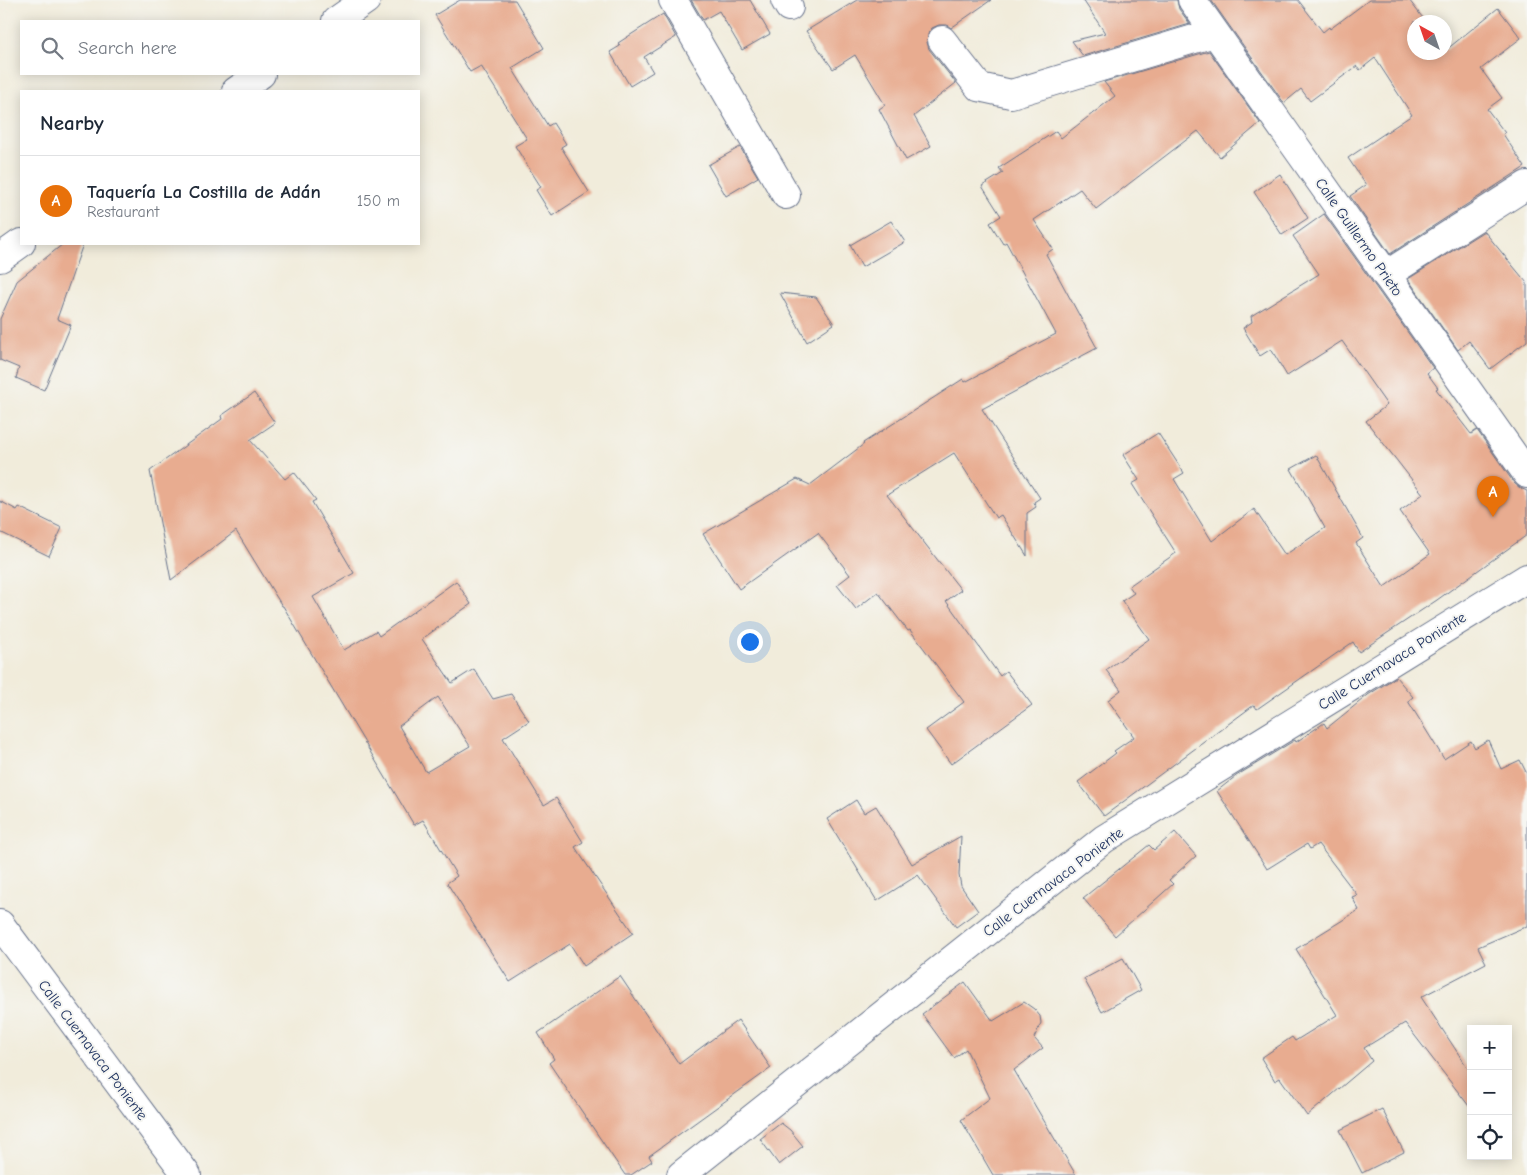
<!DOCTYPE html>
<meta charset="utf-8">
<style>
:root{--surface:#fff;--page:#f2f2f3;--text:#1f2937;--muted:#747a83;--line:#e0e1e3;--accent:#ea580c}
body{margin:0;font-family:"Comic Neue",sans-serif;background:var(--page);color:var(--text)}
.controls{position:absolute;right:15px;bottom:15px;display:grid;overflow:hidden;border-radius:0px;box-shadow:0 2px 12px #0003}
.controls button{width:45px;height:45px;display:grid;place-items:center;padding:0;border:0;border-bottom:1px solid var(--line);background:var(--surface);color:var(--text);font:25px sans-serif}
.compass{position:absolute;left:1407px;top:15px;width:45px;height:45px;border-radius:50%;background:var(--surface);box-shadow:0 2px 12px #0003;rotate:320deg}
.you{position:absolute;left:749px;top:641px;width:18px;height:18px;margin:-12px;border:4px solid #fff;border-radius:50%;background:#1a73e8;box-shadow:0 0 0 8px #1a73e833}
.badge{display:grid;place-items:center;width:32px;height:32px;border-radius:50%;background:var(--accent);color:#fff;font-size:16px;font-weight:700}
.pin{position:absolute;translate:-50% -41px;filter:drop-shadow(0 1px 2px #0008)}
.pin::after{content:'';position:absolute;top:26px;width:18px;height:15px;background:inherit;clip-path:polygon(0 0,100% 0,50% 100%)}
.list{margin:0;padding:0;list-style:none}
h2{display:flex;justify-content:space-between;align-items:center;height:65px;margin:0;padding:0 20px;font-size:21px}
h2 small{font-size:16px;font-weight:400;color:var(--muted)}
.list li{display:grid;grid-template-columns:32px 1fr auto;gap:15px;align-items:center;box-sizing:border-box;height:90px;padding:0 20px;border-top:1px solid var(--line)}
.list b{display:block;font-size:19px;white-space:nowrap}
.list p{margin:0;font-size:16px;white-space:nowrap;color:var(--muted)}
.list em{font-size:16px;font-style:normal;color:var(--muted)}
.icon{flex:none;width:28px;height:28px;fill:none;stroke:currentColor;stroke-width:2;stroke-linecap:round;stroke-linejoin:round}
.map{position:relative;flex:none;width:1527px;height:1175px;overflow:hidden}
.search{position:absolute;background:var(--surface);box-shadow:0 2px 12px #0003;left:20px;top:20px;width:400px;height:55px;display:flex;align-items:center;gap:12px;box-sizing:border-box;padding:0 18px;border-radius:0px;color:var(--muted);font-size:19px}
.panel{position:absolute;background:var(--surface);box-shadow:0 2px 12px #0003;left:20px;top:90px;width:400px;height:155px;border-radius:0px}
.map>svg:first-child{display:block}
.building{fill:#e8ac90;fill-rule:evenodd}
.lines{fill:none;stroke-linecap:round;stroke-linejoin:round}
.street-casing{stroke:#66718a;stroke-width:30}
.street{stroke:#fff;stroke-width:28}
.labels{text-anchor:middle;stroke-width:4;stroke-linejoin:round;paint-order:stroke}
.street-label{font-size:15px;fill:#1b2f5e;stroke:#f6f6f2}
</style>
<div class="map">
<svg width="1527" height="1175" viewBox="0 0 1527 1175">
<rect width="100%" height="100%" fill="#f6f6f2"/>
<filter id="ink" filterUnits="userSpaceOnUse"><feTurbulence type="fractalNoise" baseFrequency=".02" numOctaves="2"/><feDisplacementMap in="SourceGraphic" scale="10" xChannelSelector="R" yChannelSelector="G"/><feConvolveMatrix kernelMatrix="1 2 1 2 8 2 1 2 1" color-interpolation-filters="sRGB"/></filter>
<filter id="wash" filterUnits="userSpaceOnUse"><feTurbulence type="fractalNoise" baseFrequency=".0096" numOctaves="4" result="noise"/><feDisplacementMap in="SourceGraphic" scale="20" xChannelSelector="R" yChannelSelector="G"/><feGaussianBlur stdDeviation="1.12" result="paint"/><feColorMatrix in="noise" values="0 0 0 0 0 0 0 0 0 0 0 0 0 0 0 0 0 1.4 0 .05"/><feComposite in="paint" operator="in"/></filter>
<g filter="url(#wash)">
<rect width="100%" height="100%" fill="#f1ecdb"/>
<g id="blocks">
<g class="building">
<path d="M460,0H515L544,48L512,68L548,126L553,123L566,144L561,147L589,192L552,216L536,190L541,187L515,146L527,139L481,66L470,72L435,15Z"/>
<path d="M691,0H750L770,34L742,50L719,11L703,20Z"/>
<path d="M857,0H991L951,28L947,25H939L932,28L928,34L927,42L929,49L956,83L914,116L931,146L906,160L879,109L885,105L855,55L833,69L806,31Z"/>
<path d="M1083,0H1177L1179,9L1190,24L1083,56L1072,41L1105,33Z"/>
<path d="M1211,0H1298L1323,32L1329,27L1330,29L1369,0H1409L1426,22H1414V52H1444V47L1446,50L1498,8L1521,38L1481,69L1502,98L1487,109L1505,133L1503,134L1525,167L1390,254L1350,196L1366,185L1348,158L1412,115L1375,58L1360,70L1357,66L1310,101L1301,89L1284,103Z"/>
<path d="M663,14L676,37L644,57L653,72L630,86L610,52L620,46L618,43Z"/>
<path d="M1209,51L1260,123L1220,157L1198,131L1096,209L1080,189L1034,220L1053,249L1046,254L1097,348L982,409L1040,498L1034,502L1036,507L1027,513V556L1001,515L996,518L954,453L887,495L961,590L946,601L1000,676L1006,671L1032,705L951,764L926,730L964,702L910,630L908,631L878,592L856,609L837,585L850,575L818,533L739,589L703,534L797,479L810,485L864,444L863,443L963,379L965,382L1056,334L1006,242L1003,244L990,223L1001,216L982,186L1003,173L999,168L1056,131L1061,138L1115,96L1104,82Z"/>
<path d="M740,147L758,177L726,196L708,165Z"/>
<path d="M1280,174L1308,218L1282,235L1254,192Z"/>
<path d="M1324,214L1433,368L1427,373L1438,388L1436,389L1471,434L1477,430L1514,483L1520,488L1527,491V535L1437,600L1359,652L1353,642L1257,709L1254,705L1104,816L1078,782L1116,753L1114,751L1134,737L1108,700L1121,690L1106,670L1149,639L1122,601L1134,593L1129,586L1176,553L1132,484L1139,480L1123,455L1158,433L1184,473L1174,479L1212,541L1254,509L1285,555L1325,528L1291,469L1316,455L1363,538L1356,543L1384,587L1430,554L1400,511L1423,494L1366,421L1387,405L1342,341L1287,376L1271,349L1260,356L1243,328L1252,322L1251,316L1319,274L1293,236Z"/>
<path d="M891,221L905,242L862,267L850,245Z"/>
<path d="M1484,231L1527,283V341L1490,369L1469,341L1458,350L1408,279Z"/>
<path d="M63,244H83L57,319L71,325L44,390L16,378L19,368L0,360V319L17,281Z"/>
<path d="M780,293L816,297L834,324L807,342Z"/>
<path d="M254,393L275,423L250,440L285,479L294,472L316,500L312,502L354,573L313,597L344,650L376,631L379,636L456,581L471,604L422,639L452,683L474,669L493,699L511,694L529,721L503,738L544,805L556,798L583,842L575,847L633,933L584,966L570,944L510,982L447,883L457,876L423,820L414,825L283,606H282L236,531L171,580L150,471L222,419L221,416ZM438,697L470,746L426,772L399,726Z"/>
<path d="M0,501L17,510L19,507L62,528L49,556L0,532Z"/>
<path d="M1396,677L1413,697L1408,701L1444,759L1471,741L1475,748L1488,740L1501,769L1520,760L1527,774V926L1478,947L1486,963L1421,997L1471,1073V1105L1469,1106L1405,1023L1364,1048L1372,1061L1307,1116L1280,1078L1275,1081L1261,1058L1292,1037L1295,1041L1337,1015L1296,949L1359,910L1352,897L1357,895L1318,844L1310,849L1307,844L1267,869L1217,791L1236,776L1295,740L1296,742L1324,723L1327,728L1368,695Z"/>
<path d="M856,800L864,813L876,806L912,864L961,836L959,875L961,886L978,911L956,927L918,875L877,901L827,819Z"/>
<path d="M1175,832L1196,856L1169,880L1173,884L1115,936L1083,898L1149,845L1154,850Z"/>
<path d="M1123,958L1141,990L1102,1012L1084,979Z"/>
<path d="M620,976L679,1064L738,1020L771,1068L649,1156L652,1161L631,1175H625L549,1063L554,1059L538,1033Z"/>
<path d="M965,982L993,1021L1024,1002L1034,1009L1040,1016L1041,1023L1034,1038L1043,1048L1014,1070L1076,1175H993L961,1120L990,1098L966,1049L954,1058L922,1014Z"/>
<path d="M1382,1109L1404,1152L1362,1173L1340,1130Z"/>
<path d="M781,1123L790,1130L803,1146L779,1165L760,1139Z"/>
</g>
</g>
</g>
<g filter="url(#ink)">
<use href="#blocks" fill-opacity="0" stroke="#66718a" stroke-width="1"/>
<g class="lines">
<defs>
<g id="street">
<path d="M673,0L786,195"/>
<path d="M785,0L789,7"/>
<path d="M1192,0L1527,474"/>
<path d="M336,21L366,0"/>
<path d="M942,40L979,87L1011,94L1214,33"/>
<path d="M236,91L261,74"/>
<path d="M0,258L21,243"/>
<path d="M1386,275L1527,185"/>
<path d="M0,924L187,1175"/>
<path d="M681,1175L1104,839L1527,578"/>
</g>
</defs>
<use href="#street" class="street-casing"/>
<use href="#street" class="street"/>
</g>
</g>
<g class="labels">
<g class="street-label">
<text transform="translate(1359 237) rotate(55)" y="5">Calle Guillermo Prieto</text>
<text transform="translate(1392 661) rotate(-32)" y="5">Calle Cuernavaca Poniente</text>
<text transform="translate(1053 882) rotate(-37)" y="5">Calle Cuernavaca Poniente</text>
<text transform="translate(93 1050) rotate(53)" y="5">Calle Cuernavaca Poniente</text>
</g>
</g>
</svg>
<div class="controls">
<button>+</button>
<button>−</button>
<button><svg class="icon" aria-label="locate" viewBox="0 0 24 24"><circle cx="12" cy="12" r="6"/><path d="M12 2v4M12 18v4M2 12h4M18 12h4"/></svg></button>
</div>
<svg class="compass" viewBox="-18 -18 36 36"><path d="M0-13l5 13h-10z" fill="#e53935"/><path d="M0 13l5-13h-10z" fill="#747a83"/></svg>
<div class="you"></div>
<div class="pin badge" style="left:1493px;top:517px;background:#e8710a">A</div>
<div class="search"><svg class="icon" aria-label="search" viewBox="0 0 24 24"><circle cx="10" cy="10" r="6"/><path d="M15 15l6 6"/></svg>Search here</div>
<section class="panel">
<h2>Nearby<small></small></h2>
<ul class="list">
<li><span class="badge" style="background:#e8710a">A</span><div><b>Taquería La Costilla de Adán</b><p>Restaurant</p></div><em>150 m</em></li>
</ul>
</section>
</div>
